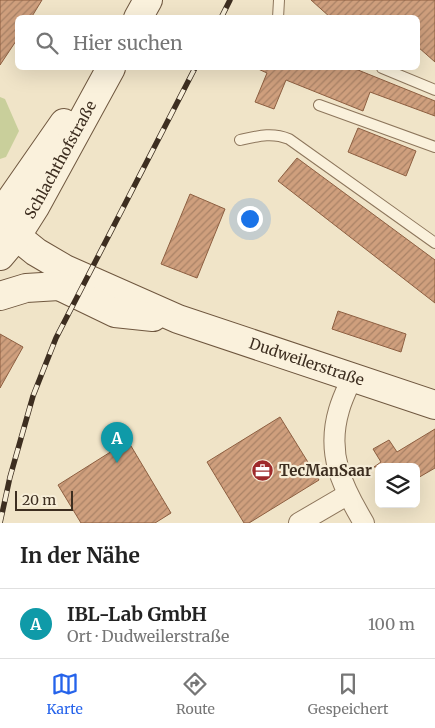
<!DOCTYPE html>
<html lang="de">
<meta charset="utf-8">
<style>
:root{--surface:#fff;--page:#f6f6f6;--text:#222;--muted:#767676;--line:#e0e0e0;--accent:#2563eb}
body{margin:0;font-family:Merriweather,serif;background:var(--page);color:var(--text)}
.controls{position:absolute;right:15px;bottom:15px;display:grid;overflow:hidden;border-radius:8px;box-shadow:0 5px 20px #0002}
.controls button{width:45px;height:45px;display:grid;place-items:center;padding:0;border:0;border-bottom:1px solid var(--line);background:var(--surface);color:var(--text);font:25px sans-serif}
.scale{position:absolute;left:15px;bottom:12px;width:58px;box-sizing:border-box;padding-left:5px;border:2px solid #3d2e20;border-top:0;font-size:14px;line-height:18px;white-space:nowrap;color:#3d2e20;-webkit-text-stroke:4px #f7eed8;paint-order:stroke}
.you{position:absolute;left:249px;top:218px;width:18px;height:18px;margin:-12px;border:4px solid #fff;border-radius:50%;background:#1a73e8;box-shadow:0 0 0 8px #1a73e833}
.badge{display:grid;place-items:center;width:32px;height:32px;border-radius:50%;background:var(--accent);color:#fff;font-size:16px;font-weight:700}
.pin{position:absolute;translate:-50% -41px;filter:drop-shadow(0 1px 2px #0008)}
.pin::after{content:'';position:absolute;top:26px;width:18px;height:15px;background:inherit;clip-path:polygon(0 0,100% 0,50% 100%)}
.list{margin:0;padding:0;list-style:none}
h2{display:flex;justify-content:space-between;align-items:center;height:65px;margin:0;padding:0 20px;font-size:21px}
h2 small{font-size:16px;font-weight:400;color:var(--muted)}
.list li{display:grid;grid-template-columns:32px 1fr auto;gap:15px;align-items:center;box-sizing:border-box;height:70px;padding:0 20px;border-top:1px solid var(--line)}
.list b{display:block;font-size:19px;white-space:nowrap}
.list p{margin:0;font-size:16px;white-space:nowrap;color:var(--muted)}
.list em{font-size:16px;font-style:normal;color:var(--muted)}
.icon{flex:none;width:28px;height:28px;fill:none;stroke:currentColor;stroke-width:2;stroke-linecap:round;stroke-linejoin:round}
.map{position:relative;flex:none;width:435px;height:523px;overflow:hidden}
.search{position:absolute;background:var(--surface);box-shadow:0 5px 20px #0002;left:15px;right:15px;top:15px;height:55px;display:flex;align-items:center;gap:12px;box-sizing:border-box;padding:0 18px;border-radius:8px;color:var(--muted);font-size:19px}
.sheet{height:135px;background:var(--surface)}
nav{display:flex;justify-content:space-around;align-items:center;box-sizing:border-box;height:70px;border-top:1px solid var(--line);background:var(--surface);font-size:14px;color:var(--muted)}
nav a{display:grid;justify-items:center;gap:2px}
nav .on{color:var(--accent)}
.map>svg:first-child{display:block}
.park{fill:#c9cf9b}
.building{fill:url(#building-hatch);stroke:#8d5f41}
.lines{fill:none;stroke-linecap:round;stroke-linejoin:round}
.lane-casing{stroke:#8d765c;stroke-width:12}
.street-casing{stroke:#8d765c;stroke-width:22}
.secondary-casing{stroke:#6f573f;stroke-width:30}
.lane{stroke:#faf1dc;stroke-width:10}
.street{stroke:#faf1dc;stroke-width:20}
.secondary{stroke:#faf1dc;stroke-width:28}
.rail-casing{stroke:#3d2e20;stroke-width:5.5}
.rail{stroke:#f7eed8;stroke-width:4;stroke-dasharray:11;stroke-linecap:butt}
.labels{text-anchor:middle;stroke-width:4.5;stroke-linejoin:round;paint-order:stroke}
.street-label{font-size:15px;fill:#3d2e20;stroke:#f7eed8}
.poi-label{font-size:15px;font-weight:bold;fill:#3d2e20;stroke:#f7eed8;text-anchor:start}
</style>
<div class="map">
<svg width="435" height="523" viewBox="0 0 435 523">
<defs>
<pattern id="building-hatch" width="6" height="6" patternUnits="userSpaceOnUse" patternTransform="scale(1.25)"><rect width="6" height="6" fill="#cf9f7d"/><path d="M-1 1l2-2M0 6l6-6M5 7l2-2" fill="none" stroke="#a98266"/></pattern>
</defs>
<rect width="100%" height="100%" fill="#f0e4c8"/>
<path class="park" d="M0,97L5,99L19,131L6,157L0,159Z"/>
<g class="building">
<path d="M0,0H42L31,18H18V38L0,65Z"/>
<path d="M311,0H435V62L418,47V18H331Z"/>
<path d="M256,68H353L435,101V116L370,92L363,111L286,80L274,109L255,102L267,73Z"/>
<path d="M358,128L416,151L406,176L348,152Z"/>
<path d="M297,158L435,260V303L278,181Z"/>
<path d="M190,194L225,209L197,278L161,264Z"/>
<path d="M338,311L406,334L401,352L332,329Z"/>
<path d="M0,334L23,347L0,388Z"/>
<path d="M280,417L319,480L249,523H244L207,462Z"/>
<path d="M435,429V468L416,479V467H374L381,462L373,449L389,440L397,452Z"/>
<path d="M128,441L171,513L155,523H81L58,485Z"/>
</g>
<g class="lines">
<defs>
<g id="lane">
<path d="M278,18L279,0"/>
<path d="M382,68L435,90"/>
<path d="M319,105L435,147"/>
<path d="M240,140C258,136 272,132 289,139L435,243"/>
</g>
<g id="street">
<path d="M352,378C347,389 342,399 339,410C326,454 342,486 364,523"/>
<path d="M299,523L347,495"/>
</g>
<g id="secondary">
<path d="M138,18L148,0"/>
<path d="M0,215L64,123"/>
<path id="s1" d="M0,223L36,252L65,269L178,319L435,405"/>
<path id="s2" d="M0,256L16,237L35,207L111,68"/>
<path d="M57,285L115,313L153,317"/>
<path d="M0,296L26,288L59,286"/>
</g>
</defs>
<use href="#lane" class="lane-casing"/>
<use href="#street" class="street-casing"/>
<use href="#secondary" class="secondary-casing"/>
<use href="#lane" class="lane"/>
<use href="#street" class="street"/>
<use href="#secondary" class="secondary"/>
<defs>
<g id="rail">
<path d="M221,18L230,0"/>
<path d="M0,523L10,477L33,396L56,338L195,68"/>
</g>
</defs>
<use href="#rail" class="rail-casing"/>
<use href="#rail" class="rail"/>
</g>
<defs>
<symbol id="office-disc" viewBox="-11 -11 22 22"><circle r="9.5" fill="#9e2a2b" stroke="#f7eed8"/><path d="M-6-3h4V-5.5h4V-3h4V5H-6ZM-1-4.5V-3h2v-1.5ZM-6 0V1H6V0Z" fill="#fff"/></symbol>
</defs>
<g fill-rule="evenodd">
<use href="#office-disc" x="250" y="458" width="25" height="25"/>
</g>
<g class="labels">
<g class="street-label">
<text dy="5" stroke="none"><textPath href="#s2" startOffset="114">Schlachthofstraße</textPath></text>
<text dy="5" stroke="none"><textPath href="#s1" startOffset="339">Dudweilerstraße</textPath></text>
</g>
<g class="poi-label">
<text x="279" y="476">TecManSaar</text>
</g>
</g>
</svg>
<div class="controls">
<button><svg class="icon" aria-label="layers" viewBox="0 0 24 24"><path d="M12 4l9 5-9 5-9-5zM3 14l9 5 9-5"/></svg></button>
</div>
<div class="scale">20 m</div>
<div class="you"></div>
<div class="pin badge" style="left:117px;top:463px;background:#0f9aa8">A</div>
<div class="search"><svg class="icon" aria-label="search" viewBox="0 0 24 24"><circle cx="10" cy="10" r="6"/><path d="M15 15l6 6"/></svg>Hier suchen</div>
</div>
<section class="sheet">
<h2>In der Nähe<small></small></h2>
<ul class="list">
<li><span class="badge" style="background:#0f9aa8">A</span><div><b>IBL-Lab GmbH</b><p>Ort · Dudweilerstraße</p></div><em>100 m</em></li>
</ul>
</section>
<nav>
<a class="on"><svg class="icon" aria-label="map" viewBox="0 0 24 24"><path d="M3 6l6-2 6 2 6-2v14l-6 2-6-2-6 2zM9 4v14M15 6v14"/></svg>Karte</a>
<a><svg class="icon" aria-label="directions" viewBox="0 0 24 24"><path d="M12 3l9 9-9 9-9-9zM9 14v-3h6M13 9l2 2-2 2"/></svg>Route</a>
<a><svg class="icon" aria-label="saved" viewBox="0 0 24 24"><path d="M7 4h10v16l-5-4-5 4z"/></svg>Gespeichert</a>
</nav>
